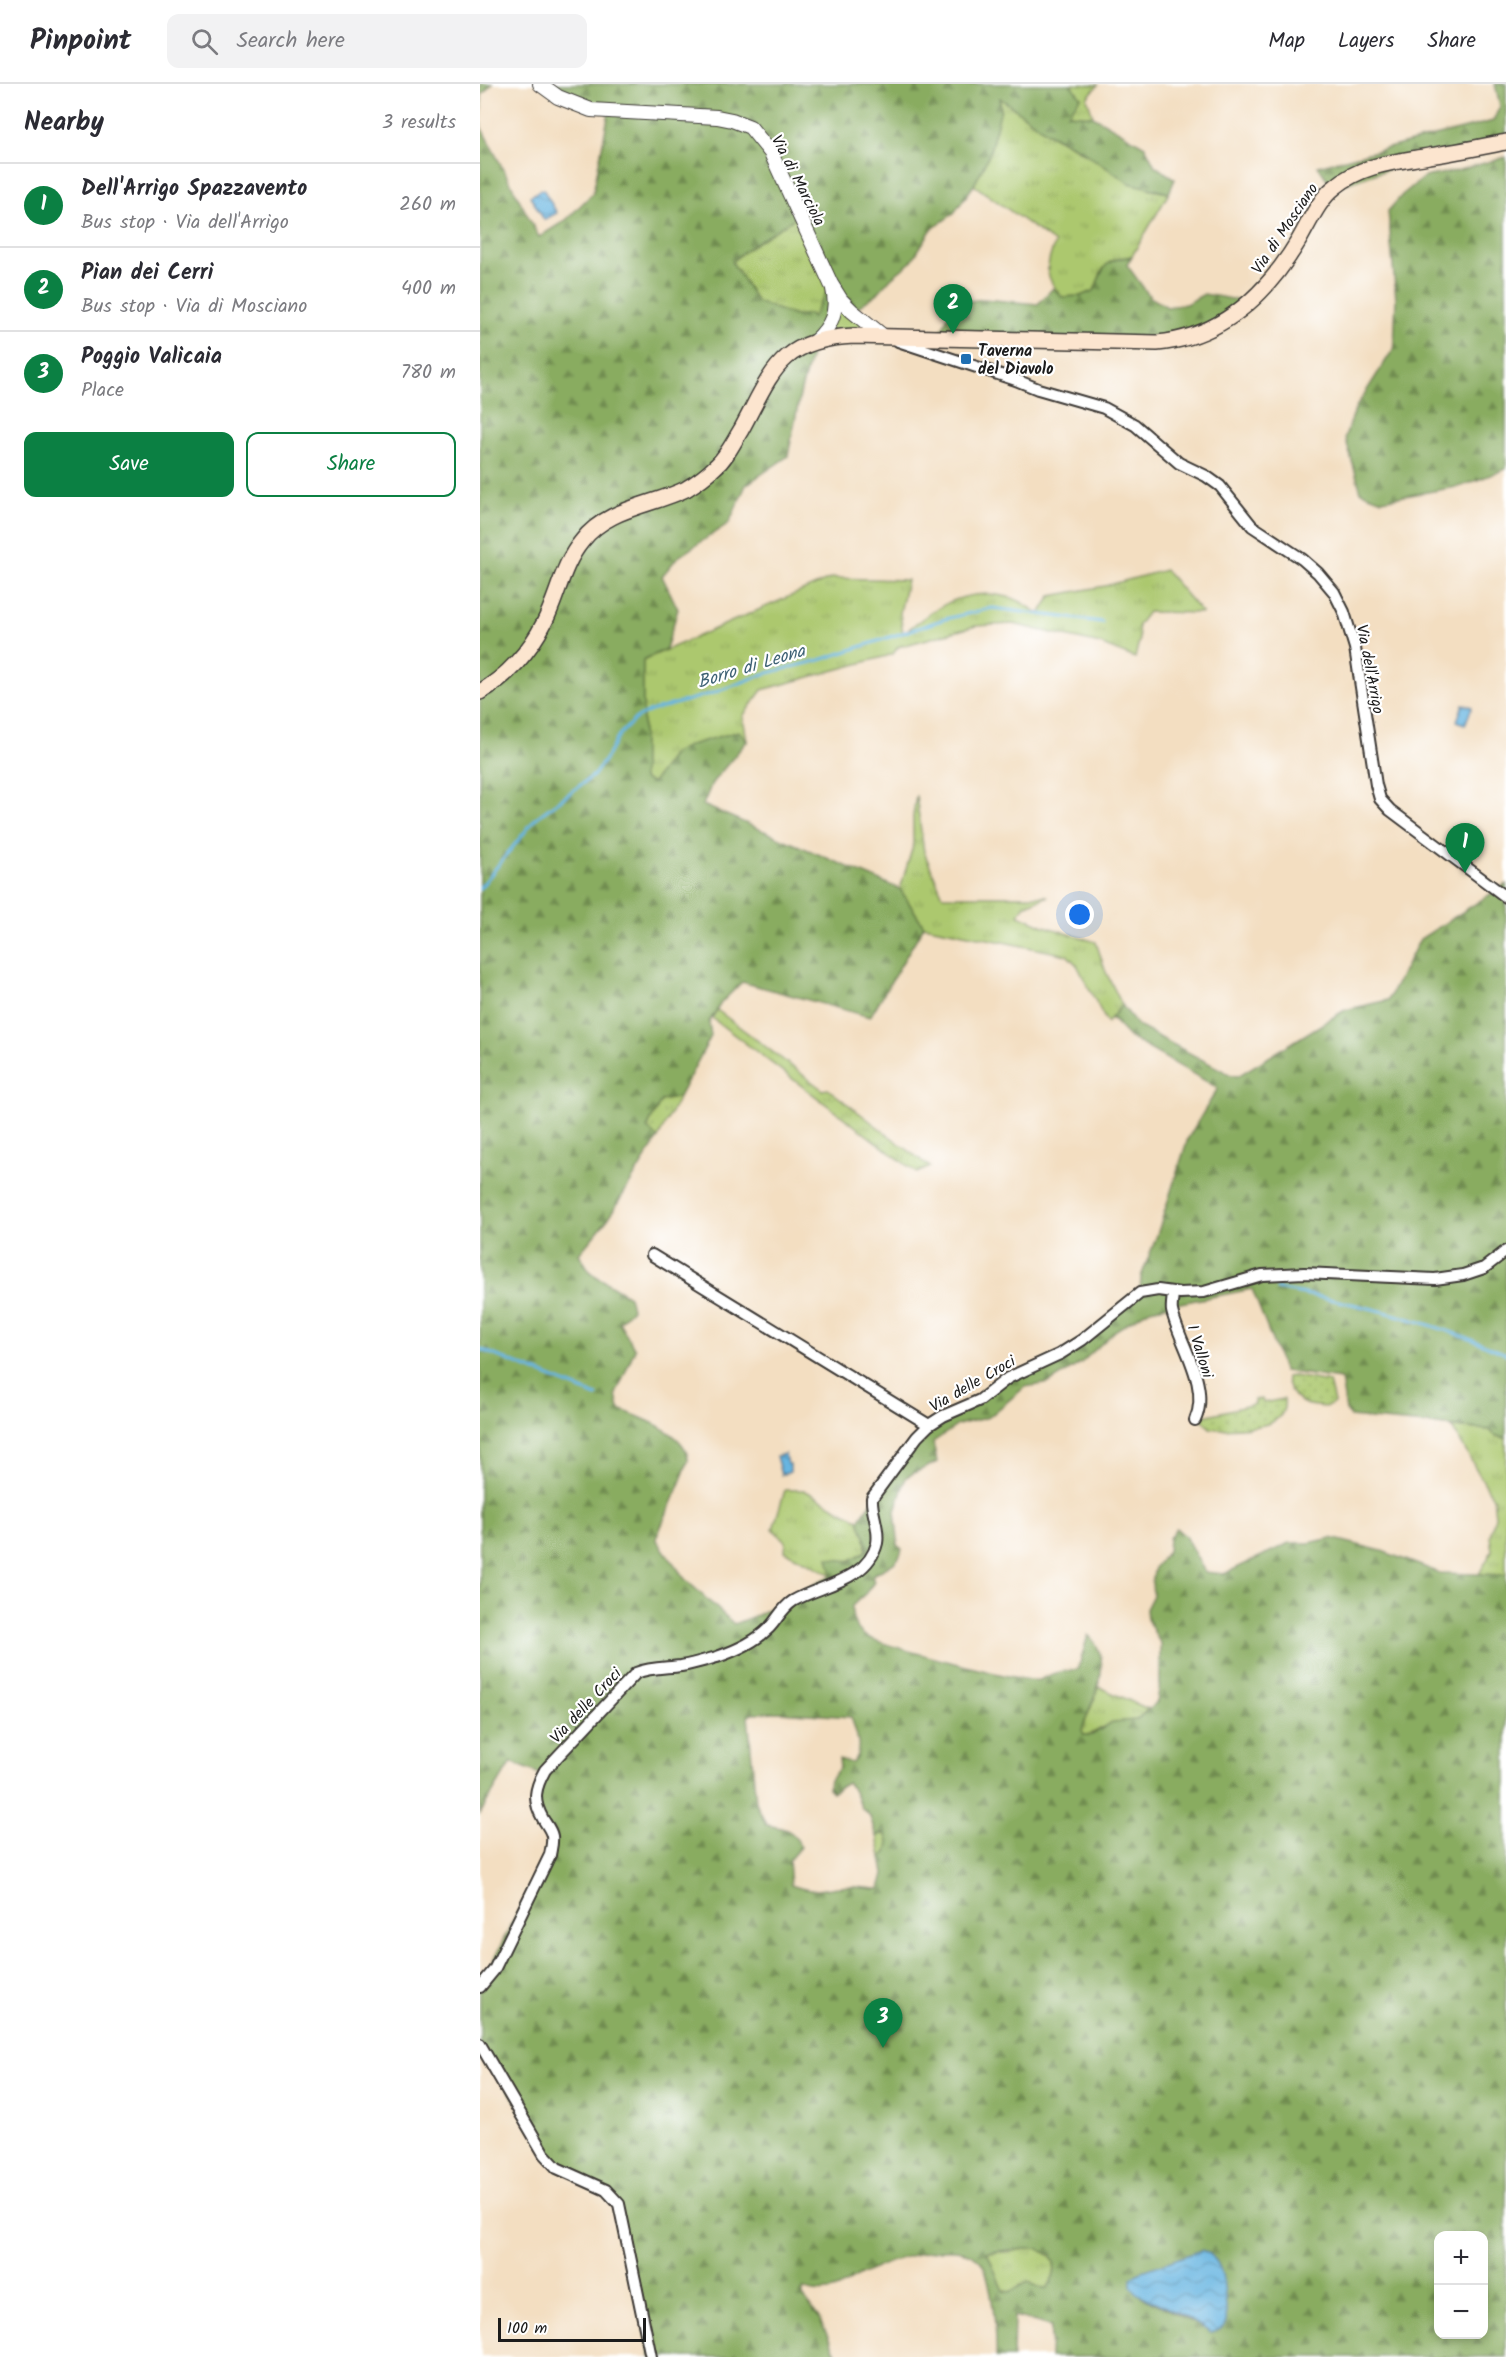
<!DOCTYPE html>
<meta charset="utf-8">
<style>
:root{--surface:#fff;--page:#f2f2f3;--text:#2b2b33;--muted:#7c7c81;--line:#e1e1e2;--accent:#0b8043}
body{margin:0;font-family:Kalam,sans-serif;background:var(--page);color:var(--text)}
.controls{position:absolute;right:18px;bottom:18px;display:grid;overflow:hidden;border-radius:12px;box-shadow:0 3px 9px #0003}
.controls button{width:54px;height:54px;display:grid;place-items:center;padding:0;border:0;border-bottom:2px solid var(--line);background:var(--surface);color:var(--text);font:30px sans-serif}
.scale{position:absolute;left:18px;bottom:15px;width:148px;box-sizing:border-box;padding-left:6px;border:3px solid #1c1c1c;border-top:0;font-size:16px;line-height:21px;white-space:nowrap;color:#1c1c1c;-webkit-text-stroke:4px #fff;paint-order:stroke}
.you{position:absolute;left:600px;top:831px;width:21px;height:21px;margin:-15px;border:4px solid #fff;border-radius:50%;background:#1a73e8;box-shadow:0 0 0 9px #1a73e833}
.badge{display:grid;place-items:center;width:39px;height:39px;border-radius:50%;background:var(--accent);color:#fff;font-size:20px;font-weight:700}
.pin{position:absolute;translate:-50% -50px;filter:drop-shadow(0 2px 3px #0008)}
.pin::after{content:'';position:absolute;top:32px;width:21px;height:18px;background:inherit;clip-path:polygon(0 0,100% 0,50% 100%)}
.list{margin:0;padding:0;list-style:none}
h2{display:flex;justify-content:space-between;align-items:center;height:78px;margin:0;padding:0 24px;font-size:26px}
h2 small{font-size:20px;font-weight:400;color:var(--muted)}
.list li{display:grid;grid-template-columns:39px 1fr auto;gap:18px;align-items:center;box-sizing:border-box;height:84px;padding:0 24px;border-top:2px solid var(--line)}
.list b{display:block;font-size:22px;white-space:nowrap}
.list p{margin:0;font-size:20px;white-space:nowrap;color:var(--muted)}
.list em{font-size:20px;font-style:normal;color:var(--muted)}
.actions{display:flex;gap:12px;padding:18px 24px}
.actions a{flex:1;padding:14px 0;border:2px solid var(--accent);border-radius:12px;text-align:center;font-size:21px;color:var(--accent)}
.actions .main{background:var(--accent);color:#fff}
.icon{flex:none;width:33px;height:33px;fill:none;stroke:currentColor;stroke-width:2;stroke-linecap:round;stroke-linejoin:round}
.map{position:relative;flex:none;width:1026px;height:2273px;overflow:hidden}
header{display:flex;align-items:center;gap:36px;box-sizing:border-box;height:84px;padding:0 30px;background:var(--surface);border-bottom:2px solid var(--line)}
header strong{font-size:28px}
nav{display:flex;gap:33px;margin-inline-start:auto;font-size:21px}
.search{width:420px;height:54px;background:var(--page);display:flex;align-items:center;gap:15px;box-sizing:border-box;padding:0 21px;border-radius:12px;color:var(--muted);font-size:22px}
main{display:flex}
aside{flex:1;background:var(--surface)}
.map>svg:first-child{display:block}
.grass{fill:url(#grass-tufts);stroke:#647245;stroke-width:1.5}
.forest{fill:url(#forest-firs);stroke:#52643e;stroke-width:1.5;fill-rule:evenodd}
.park{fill:url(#park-dots);stroke:#647245;stroke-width:1.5}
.water{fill:url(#water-waves);stroke:#42687e;stroke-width:1.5}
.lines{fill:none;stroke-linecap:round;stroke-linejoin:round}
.stream{stroke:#67b5e1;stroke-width:3}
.minor-casing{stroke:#3c3935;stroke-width:14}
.tertiary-casing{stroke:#3c3935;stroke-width:16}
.secondary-casing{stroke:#3c3935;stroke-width:18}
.minor{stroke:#fff;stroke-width:10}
.tertiary{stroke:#fff;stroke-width:14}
.secondary{stroke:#fce5cf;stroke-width:15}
.poi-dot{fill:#1f6fb2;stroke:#fff;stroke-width:2}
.labels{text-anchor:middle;stroke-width:4.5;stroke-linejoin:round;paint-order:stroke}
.street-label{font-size:16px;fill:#1c1c1c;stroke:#fff}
.poi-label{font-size:16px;font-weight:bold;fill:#1c1c1c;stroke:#fff;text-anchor:start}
.water-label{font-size:18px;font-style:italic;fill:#3e6175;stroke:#fff}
</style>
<header>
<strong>Pinpoint</strong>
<div class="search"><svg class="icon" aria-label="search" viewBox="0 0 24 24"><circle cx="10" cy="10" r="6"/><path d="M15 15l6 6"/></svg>Search here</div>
<nav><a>Map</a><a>Layers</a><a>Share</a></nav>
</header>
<main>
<aside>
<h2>Nearby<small>3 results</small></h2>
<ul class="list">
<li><span class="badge">1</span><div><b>Dell'Arrigo Spazzavento</b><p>Bus stop · Via dell'Arrigo</p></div><em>260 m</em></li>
<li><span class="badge">2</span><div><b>Pian dei Cerri</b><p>Bus stop · Via di Mosciano</p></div><em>400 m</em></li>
<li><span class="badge">3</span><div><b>Poggio Valicaia</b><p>Place</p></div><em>780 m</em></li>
</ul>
<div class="actions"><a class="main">Save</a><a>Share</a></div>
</aside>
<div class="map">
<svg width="1026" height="2273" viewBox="0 0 1026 2273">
<defs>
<pattern id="grass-tufts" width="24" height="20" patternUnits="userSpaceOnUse" patternTransform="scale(1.5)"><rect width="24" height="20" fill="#acc86e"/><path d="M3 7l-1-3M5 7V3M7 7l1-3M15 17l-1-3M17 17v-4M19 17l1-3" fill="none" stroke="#93ab5f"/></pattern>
<pattern id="forest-firs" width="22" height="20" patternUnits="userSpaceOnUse" patternTransform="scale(1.5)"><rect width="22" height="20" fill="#89ac61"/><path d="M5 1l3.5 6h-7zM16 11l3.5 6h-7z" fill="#6f8b4f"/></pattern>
<pattern id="park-dots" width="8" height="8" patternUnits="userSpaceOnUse" patternTransform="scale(1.5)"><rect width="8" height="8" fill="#acc86e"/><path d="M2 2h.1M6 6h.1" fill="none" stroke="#93ab5f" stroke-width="1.8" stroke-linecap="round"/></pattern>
<pattern id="water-waves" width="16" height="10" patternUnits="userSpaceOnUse" patternTransform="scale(1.5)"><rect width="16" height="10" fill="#67b5e1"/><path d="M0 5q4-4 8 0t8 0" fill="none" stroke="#5492b6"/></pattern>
</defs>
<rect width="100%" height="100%" fill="#fff"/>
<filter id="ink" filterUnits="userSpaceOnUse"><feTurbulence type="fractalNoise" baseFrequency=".0167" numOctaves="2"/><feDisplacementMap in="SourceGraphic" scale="12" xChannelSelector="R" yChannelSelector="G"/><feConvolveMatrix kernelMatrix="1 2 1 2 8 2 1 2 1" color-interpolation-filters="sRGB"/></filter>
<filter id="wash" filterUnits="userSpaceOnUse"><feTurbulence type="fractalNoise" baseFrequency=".008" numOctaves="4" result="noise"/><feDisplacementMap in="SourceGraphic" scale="24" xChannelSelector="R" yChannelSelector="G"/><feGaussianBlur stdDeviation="1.35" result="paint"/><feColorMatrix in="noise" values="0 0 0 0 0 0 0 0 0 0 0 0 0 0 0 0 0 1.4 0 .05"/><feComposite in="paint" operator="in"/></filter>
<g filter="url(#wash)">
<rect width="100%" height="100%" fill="#f3dec1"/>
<g class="grass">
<path d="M590,0L618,1L607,14L613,32L587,30L601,13Z"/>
<path d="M520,14L568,49L671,106L689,109L652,172C623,176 624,182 614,207L600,212L582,213C564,193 565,183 575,159L494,101L509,71Z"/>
<path d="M320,131L351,200L403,252L352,253L341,217L332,235L330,230L315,232L277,218L252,178C272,158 297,147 320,131Z"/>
<path d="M685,486L722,529L668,528L658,541L659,557L655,574L620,560L533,540L496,542L418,563L413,570L407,572L282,606L263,632L267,657L258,647L194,669L172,700L162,695L163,576L352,494L427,496L420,529L423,550C456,522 487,501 532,514C542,517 551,525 560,530L571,512L625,502Z"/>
<path d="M436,711L444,768L463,812H568L544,822L539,831L564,842L616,858L625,886L642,921L627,939L597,881L587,871L444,842L420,805L433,762V732Z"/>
<path d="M237,926L343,1006L348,1005L450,1083L437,1089L232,934Z"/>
<path d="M199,1013L178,1054L167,1044L181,1017Z"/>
<path d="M972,1343L1009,1346L1016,1352L1026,1354V1491L999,1490L1012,1467L1010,1452L1015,1432L1013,1414Z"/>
<path d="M305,1406H324L379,1436L385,1453L387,1467L369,1477L352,1491L305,1467L306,1458L293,1445Z"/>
<path d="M619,1603L668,1625L656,1636C645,1637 633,1640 622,1644C615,1647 612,1651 604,1651L602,1647L604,1641Z"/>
<path d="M405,1748L409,1760L407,1769L401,1773L397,1752Z"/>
<path d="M544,2165H559L571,2172C578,2184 575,2194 567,2204L540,2201L530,2208L523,2207L506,2168H530Z"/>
</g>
<g class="forest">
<path d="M0,0H12L2,11L1,43L59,153L86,136L113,109L129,28L60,0H590L601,13L588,30L613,32L665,62L675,82L695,95L689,109L649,99L596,63L568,49L520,14L521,25L509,71L494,101L474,129L451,146L431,178L411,194L397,210L372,227L355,216L335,257L321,306L308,372L266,401L249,439L197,474L182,492L198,525L186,565L163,576V695L172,699L194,669L210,661L259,647L267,657L232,699L223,721L420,805L444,842L390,933L262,898L241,919L229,938L231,952L199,1013L181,1017L167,1044L178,1054L128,1135L99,1170L111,1189L149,1212L152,1225L139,1238L155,1265L136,1310L139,1325C159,1333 208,1349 208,1376C207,1386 181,1441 176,1455L205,1495L254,1540L277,1531L352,1491L348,1474L369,1477L387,1467L385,1453L379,1436L438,1354L518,1301L580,1271L660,1210L661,1193L677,1151L708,1054L738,1004L650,954L631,934L642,921L658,942L751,991L758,992L865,926L908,916L940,855L1026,800V1354L1016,1352L1009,1346L870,1333L866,1327L861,1295L804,1287L772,1205L670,1225L636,1246L601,1279L569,1299L545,1303L509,1333L478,1341L453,1358L457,1378L426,1393L415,1427L418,1455L417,1461L422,1465C420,1480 404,1484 392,1491L394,1498L386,1509L372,1522C371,1533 375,1544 384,1551C396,1560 544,1599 559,1596C564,1595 570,1590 575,1589C583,1587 591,1586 598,1585L608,1551C638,1578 610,1617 602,1646L604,1651H612L632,1638L656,1636L677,1618L680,1599V1559L667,1535L666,1525L673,1511L672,1498L675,1483L688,1467L689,1454L696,1444L705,1452L725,1488L744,1490L809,1459H829L851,1454L902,1467L960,1489L1026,1491V2273H570L571,2242L534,2232L533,2273H516C517,2254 512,2192 501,2178C478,2151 412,2176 387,2188C358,2201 359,2213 323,2205V2212L339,2234L358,2273H171L134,2112L77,2084L0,1960V1903L73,1756L58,1726L62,1691L31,1678L0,1730ZM319,131L351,200L332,234L330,230L315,232L277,218L252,178C272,158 297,147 319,131ZM299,1628L371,1633C376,1648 384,1666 372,1679L359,1675L360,1683L350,1696L348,1704L352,1708L367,1699L372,1704L382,1725L389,1731L397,1752L405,1749L409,1760L407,1769L401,1773L404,1790L400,1805C387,1805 371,1801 358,1803C335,1806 334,1809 311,1801L309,1776L320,1763C315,1745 303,1744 286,1741L276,1718L268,1632L272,1629ZM958,2152H1004V2250H958ZM544,2165H559L571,2172C578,2184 575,2194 567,2204H561L548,2198L530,2208L523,2207L507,2168ZM721,2166C729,2186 754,2225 742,2244L714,2239L661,2212L673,2184Z"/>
<path d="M1015,0H1026V58L948,72L853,104L838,82L1013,37L1020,22Z"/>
<path d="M1026,73V385L982,402L902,416L881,408L865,353L876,323L914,264L916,215L908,127L922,111L944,93L976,87Z"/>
<path d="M652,172L647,181L670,213L687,223L706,220L724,210L770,218L698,257L459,253L473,220L503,215L558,220L573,204L582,213L600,212L614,207C624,182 623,176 652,172Z"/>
</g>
<g class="park">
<path d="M814,1292L849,1298L854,1319C848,1324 842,1323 835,1322C817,1320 809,1310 806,1293Z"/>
<path d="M782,1315L783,1319L804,1315C809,1348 759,1343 738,1345L730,1344L720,1333L775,1320L774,1316Z"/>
</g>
<g class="water">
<path d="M63,105L77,129L64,136L50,112Z"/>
<path d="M983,620L992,623L985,641L977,637Z"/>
<path d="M305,1370L307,1380H310V1388L301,1391L296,1372Z"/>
<path d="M721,2166C745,2173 744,2203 746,2223C746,2228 747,2234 746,2238C744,2245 737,2247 731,2249L706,2233L656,2209L651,2202V2194L657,2189Z"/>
</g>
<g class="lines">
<g class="stream">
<path d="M0,804L56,734L114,691L128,671L139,651L156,634L171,627L233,609L284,590L340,576L465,535L512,524L622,538"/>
<path d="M797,1205C876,1219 953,1237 1026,1270"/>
<path d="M0,1265L117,1312"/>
</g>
</g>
</g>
<g filter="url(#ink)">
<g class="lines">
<defs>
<g id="minor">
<path d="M418,257L536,296L558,305L624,324L655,341L699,379L726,392L740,402L772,442L822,475L838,489L854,508L864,528L875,564L896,701L900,715L910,726L1026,813"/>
<path d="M172,1171L449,1341"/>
<path d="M693,1208C693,1214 691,1222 692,1227C699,1259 731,1302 715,1336"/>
<path d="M0,1903L14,1886L70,1771C71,1765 73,1758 72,1752C71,1746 66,1740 63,1735C52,1716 55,1704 65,1686L156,1589C171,1583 186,1584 201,1582C213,1580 226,1576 237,1573C255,1567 275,1558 289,1544C297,1536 302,1524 313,1517C340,1501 388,1497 397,1459C400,1444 391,1429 392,1414L437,1353L449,1341L463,1332L500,1316L528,1294L580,1270L602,1256L660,1209L678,1206L700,1209L724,1208L782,1191L824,1189L955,1195L983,1191L1004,1184L1026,1167"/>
<path d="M0,1960L64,2070L77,2084L126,2106L139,2120L171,2273"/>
</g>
<g id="tertiary">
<path d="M60,0L78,13L111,26L237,33L252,36L270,43L291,69L351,200L361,216L372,227L403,252"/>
<path d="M335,257C352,242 358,227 353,205"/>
</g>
<path id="secondary" d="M0,608C27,593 50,567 64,539C78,512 82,481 102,457C127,424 171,422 206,405C216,399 227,391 235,383C246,374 253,359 261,346C292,289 299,255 374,252L677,259C742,253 787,210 819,156C829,139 839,115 855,103C882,80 916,78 949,72C975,68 1000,63 1026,58"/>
</defs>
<use href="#minor" class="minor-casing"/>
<use href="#tertiary" class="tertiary-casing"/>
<use href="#secondary" class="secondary-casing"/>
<use href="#minor" class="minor"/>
<use href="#tertiary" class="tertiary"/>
<use href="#secondary" class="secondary"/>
</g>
</g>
<rect class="poi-dot" x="480" y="269" width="12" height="12" rx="3"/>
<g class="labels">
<g class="street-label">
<text transform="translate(319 96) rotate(63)" y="6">Via di Marciola</text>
<text transform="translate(804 144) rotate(-56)" y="6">Via di Mosciano</text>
<text transform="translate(891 585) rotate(79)" y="6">Via dell'Arrigo</text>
<text transform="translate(721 1267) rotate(73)" y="6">I Valloni</text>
<text transform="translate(492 1299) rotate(-30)" y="6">Via delle Croci</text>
<text transform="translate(105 1621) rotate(-47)" y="6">Via delle Croci</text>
</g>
<g class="poi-label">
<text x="498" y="272">Taverna<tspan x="498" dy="18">del Diavolo</tspan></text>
</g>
<g class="water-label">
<text transform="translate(271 582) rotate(-17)" y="6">Borro di Leona</text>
</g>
</g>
</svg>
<div class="controls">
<button>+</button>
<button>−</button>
</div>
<div class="scale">100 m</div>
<div class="you"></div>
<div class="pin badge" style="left:985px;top:789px">1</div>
<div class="pin badge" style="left:473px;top:250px">2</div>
<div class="pin badge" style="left:403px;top:1964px">3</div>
</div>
</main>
